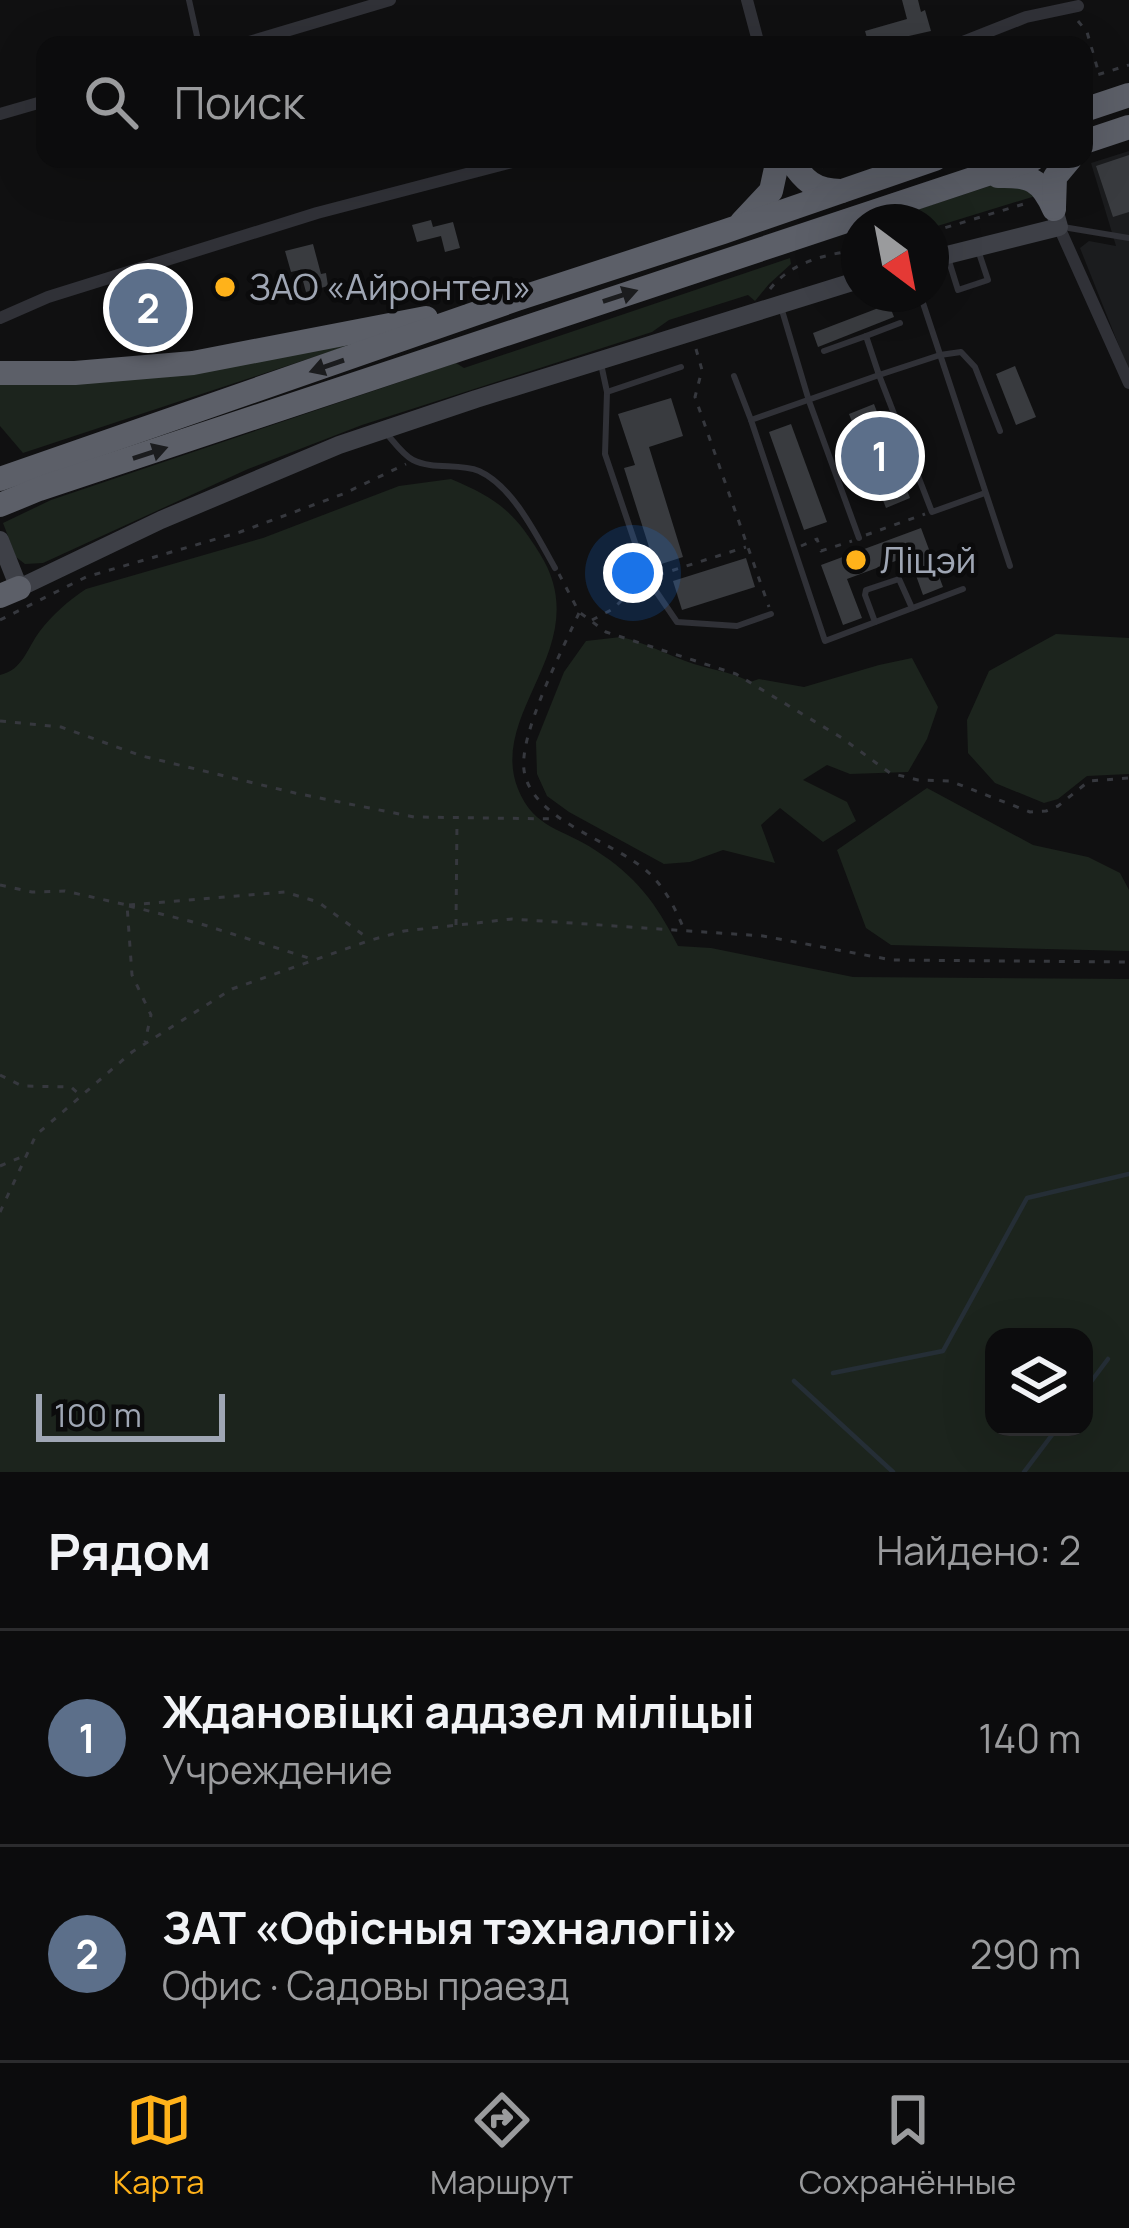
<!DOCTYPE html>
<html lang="ru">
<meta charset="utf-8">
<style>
:root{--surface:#0c0c0d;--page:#151516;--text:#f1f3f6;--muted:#9a9b9d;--line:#2c2c2e;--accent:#ffb21a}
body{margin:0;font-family:Manrope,sans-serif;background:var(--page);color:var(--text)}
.controls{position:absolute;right:36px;bottom:36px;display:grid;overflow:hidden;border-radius:24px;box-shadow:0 12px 48px #0002}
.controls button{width:108px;height:108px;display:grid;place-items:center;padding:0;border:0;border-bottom:3px solid var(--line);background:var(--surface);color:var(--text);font:60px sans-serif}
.compass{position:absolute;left:841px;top:204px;width:108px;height:108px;border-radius:50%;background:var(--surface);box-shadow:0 12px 48px #0002;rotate:148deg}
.scale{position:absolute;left:36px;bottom:30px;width:189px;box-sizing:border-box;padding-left:12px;border:6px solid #9fa6b4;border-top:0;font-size:33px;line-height:42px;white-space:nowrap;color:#9fa6b4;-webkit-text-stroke:9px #0b0b0c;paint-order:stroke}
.you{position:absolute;left:633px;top:573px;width:42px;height:42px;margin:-30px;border:9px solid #fff;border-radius:50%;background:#1a73e8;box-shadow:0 0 0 18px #1a73e833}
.badge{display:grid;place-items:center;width:78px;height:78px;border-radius:50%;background:var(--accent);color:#fff;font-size:39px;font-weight:700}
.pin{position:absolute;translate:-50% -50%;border:6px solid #fff;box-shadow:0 3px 12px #0006}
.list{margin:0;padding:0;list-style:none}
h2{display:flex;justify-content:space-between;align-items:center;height:156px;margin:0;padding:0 48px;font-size:51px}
h2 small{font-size:39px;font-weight:400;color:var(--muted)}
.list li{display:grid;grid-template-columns:78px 1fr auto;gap:36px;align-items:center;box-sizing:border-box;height:216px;padding:0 48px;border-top:3px solid var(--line)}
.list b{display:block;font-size:45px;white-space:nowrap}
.list p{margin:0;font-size:39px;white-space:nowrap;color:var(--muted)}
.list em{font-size:39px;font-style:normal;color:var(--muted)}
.icon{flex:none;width:66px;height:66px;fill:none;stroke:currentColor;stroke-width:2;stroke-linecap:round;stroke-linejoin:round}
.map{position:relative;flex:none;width:1129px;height:1472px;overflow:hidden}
.search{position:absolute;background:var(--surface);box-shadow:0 12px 48px #0002;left:36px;right:36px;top:36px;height:132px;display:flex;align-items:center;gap:30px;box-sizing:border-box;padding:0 42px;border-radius:24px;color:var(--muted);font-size:45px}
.sheet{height:588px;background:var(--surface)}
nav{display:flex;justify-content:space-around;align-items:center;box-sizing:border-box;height:168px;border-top:3px solid var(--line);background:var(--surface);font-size:33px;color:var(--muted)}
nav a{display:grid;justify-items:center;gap:6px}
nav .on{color:var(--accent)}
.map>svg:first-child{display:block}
.built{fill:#1b1c1e}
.green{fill:#1c241d;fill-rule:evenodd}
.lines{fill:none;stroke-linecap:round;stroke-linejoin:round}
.stream{stroke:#252e36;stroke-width:4.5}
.building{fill:#393b3f}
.path{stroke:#36383e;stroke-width:3;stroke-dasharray:6 9;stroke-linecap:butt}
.lane{stroke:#303137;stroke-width:6}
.street{stroke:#303137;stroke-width:12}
.secondary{stroke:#3e4047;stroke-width:18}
.highway{stroke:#5c5f68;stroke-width:24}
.oneway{fill:#1b1c1e}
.poi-dot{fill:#ffb21a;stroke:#0b0b0c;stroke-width:4.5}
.labels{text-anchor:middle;stroke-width:9;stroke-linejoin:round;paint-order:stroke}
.poi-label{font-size:36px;fill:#9fa6b4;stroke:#0b0b0c;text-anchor:start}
</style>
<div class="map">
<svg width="1129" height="1472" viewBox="0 0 1129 1472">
<rect width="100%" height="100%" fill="#101011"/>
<path class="built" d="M1129,151V371L1080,248L1089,241L1116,246L1091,163Z"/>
<g class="green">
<path d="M1011,179L1042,194L931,228V222H880Z"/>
<path d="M790,258L791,264L769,284L755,301L748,295L669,320L652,332L362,425L248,469L43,563L25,564L16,557L3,523L51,500L456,363L464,368Z"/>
<path d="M343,343L347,346L23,453L0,426V382Z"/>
<path d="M451,479C496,498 514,511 540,554C597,645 487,711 518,789C534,829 564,829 595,850C636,876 656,903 678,946L711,948L853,977L1129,979V1472H0V675C23,670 27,648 40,631C53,614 68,601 86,589L263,538L399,486ZM994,1337H1084V1427H994Z"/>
<path d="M1056,634L1129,638V774L1087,776L1058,799L1044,803L995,783L968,753L967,720L989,671Z"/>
<path d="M621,637C647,643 669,656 694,664C713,670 732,672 750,682L759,679L804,687L879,665L912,658L938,707L927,739L908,772L850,774L827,765L803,780L847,802L856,821L823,842L780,808L761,825L775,863L723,850L690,862L664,864L569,812L547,796L537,774L536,742L564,672L586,641Z"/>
<path d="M927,788L1033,845L1088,857L1120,873L1129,890V951L891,945L866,928L837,850Z"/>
</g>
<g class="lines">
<g class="stream">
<path d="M833,1373L943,1351L1027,1198L1129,1174"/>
<path d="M794,1381L893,1472"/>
<path d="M1084,1391L1108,1359"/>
<path d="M1024,1472L1058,1427"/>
</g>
</g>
<g class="building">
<path d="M902,0H918L921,12L925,10L931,31L869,45L865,31L907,19Z"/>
<path d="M1129,155V212L1113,217L1096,166Z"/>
<path d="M431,220L433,227L453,222L460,248L445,252L441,236L417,242L412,225Z"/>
<path d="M313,244L321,274L326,273L328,286L306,292L300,270L291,272L285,251Z"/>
<path d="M165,289L173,314L165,317L168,325L158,328L156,318L130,326L122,302Z"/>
<path d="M889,304L894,317L818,347L813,333Z"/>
<path d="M1015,366L1036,417L1016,425L996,374Z"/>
<path d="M671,398L683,436L649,447L683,557L655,566L624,468L635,465L618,414Z"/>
<path d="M874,404L910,498L886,508L849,414Z"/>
<path d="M791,424L827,522L804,530L769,432Z"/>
<path d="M921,528L943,587L923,595L909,556L847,579L862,618L843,625L821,565Z"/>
<path d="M746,558L755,587L682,610L673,581Z"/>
</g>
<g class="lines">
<g class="path">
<path d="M1078,21L1087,32L1099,74"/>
<path d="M1084,79L1129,65"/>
<path d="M822,167L836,159"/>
<path d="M931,232L1027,203"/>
<path d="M770,289C791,262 826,254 859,250"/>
<path d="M696,349L702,370L695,397L769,607"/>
<path d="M866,535L925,514"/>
<path d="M801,546L817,539L821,551L852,541"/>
<path d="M559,574L579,612L606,632L736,674L842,738L890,773L918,780L950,781L1030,812L1046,811L1058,806L1089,781L1129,778"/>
<path d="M658,575L746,547"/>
<path d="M579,613C563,648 519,734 524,770C531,821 615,841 649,873C665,888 675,908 683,927"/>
<path d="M0,620L86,577L240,532L343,494L406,464"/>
<path d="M592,620L613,609L641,581"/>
<path d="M0,721L61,727L142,756L295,793L414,817L558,819"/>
<path d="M0,885L32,892L65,891L127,905L132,975L151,1015L145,1042"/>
<path d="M129,905L285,892L318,902L369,939"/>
<path d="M129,906L201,924L315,960"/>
<path d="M456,925L457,821"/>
<path d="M0,1075L22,1086L71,1087L81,1096"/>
<path d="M0,1166L26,1155"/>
<path d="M0,1212L36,1135L132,1052L232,989L371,940L404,931L512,919L763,936L892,960L1129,962"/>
</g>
<g class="lane">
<path d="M189,0L199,45"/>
<path d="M1063,227L1129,238"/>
<path d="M948,258L958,290L988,280L979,253"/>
<path d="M920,294L1010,566"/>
<path d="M781,307L809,401L859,538"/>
<path d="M866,336L900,323"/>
<path d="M824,351L866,336L879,375L940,355L961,352L975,367L1000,431"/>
<path d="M601,364L607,392L605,454L647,578L677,622L737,626L771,614"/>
<path d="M734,376L751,420"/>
<path d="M607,392L681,367"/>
<path d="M386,433C394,442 403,455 413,460C433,470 459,463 479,471C513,486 538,538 555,568"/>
<path d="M963,589L825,641L751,420L879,375L932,512L985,493"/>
<path d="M875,622L865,595L866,590L899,579L912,608"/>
</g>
<g class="street">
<path d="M747,0L759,45"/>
<path d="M239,45L390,0"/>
<path d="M955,45L1026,17L1078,6"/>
<path d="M0,114L45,101"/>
<path d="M1059,227L1129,383"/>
<path d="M0,318L48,297L317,213L524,159"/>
</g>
<g class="secondary">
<path d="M931,259L1059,227L1054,209"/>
<path d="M0,540L19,588L161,520L339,445L476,399L859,280"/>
</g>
<g class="highway">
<path d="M1084,110L1129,95"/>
<path d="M1084,142L1129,127"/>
<path d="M790,159C804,181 815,191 841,191"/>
<path d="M998,176C1029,175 1041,179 1054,209"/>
<path d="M1054,207L1055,177L1070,159"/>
<path d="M742,222L771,191L778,159"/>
<path d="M0,373H75L193,363L426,318"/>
<path d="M0,479L517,299L723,232L935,159"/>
<path d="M0,505L39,489L1033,159"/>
<path d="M0,596L19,588"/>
</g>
</g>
<defs><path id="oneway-solid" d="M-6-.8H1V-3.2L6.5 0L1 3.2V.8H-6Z" transform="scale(3)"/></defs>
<g class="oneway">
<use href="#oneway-solid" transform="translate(620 296) rotate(-18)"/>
<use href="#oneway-solid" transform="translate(327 366) rotate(161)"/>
<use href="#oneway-solid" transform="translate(150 453) rotate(-18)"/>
</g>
<g class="poi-dot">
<circle cx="225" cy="287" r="12"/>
<circle cx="856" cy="560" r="12"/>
</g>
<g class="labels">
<g class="poi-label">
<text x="249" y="300">ЗАО «Айронтел»</text>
<text x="880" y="573">Ліцэй</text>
</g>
</g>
</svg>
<div class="controls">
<button><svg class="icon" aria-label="layers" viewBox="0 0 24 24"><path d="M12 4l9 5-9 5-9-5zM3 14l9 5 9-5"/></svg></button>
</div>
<svg class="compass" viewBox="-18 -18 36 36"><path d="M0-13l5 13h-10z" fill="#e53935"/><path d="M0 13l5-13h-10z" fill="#9a9b9d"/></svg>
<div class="scale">100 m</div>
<div class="you"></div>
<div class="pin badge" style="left:880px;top:456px;background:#5c6f8a">1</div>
<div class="pin badge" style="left:148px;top:308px;background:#5c6f8a">2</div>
<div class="search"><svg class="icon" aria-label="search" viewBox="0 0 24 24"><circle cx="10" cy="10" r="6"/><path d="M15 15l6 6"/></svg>Поиск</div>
</div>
<section class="sheet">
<h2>Рядом<small>Найдено: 2</small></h2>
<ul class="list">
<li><span class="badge" style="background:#5c6f8a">1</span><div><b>Ждановіцкі аддзел міліцыі</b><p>Учреждение</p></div><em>140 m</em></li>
<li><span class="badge" style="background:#5c6f8a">2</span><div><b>ЗАТ «Офісныя тэхналогіі»</b><p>Офис · Садовы праезд</p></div><em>290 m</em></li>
</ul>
</section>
<nav>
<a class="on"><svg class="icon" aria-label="map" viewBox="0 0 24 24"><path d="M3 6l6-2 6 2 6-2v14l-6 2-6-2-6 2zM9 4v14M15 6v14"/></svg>Карта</a>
<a><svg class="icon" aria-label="directions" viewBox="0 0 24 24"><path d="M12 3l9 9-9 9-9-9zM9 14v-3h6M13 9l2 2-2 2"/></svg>Маршрут</a>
<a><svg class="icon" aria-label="saved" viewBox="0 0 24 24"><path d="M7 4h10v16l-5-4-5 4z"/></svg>Сохранённые</a>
</nav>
